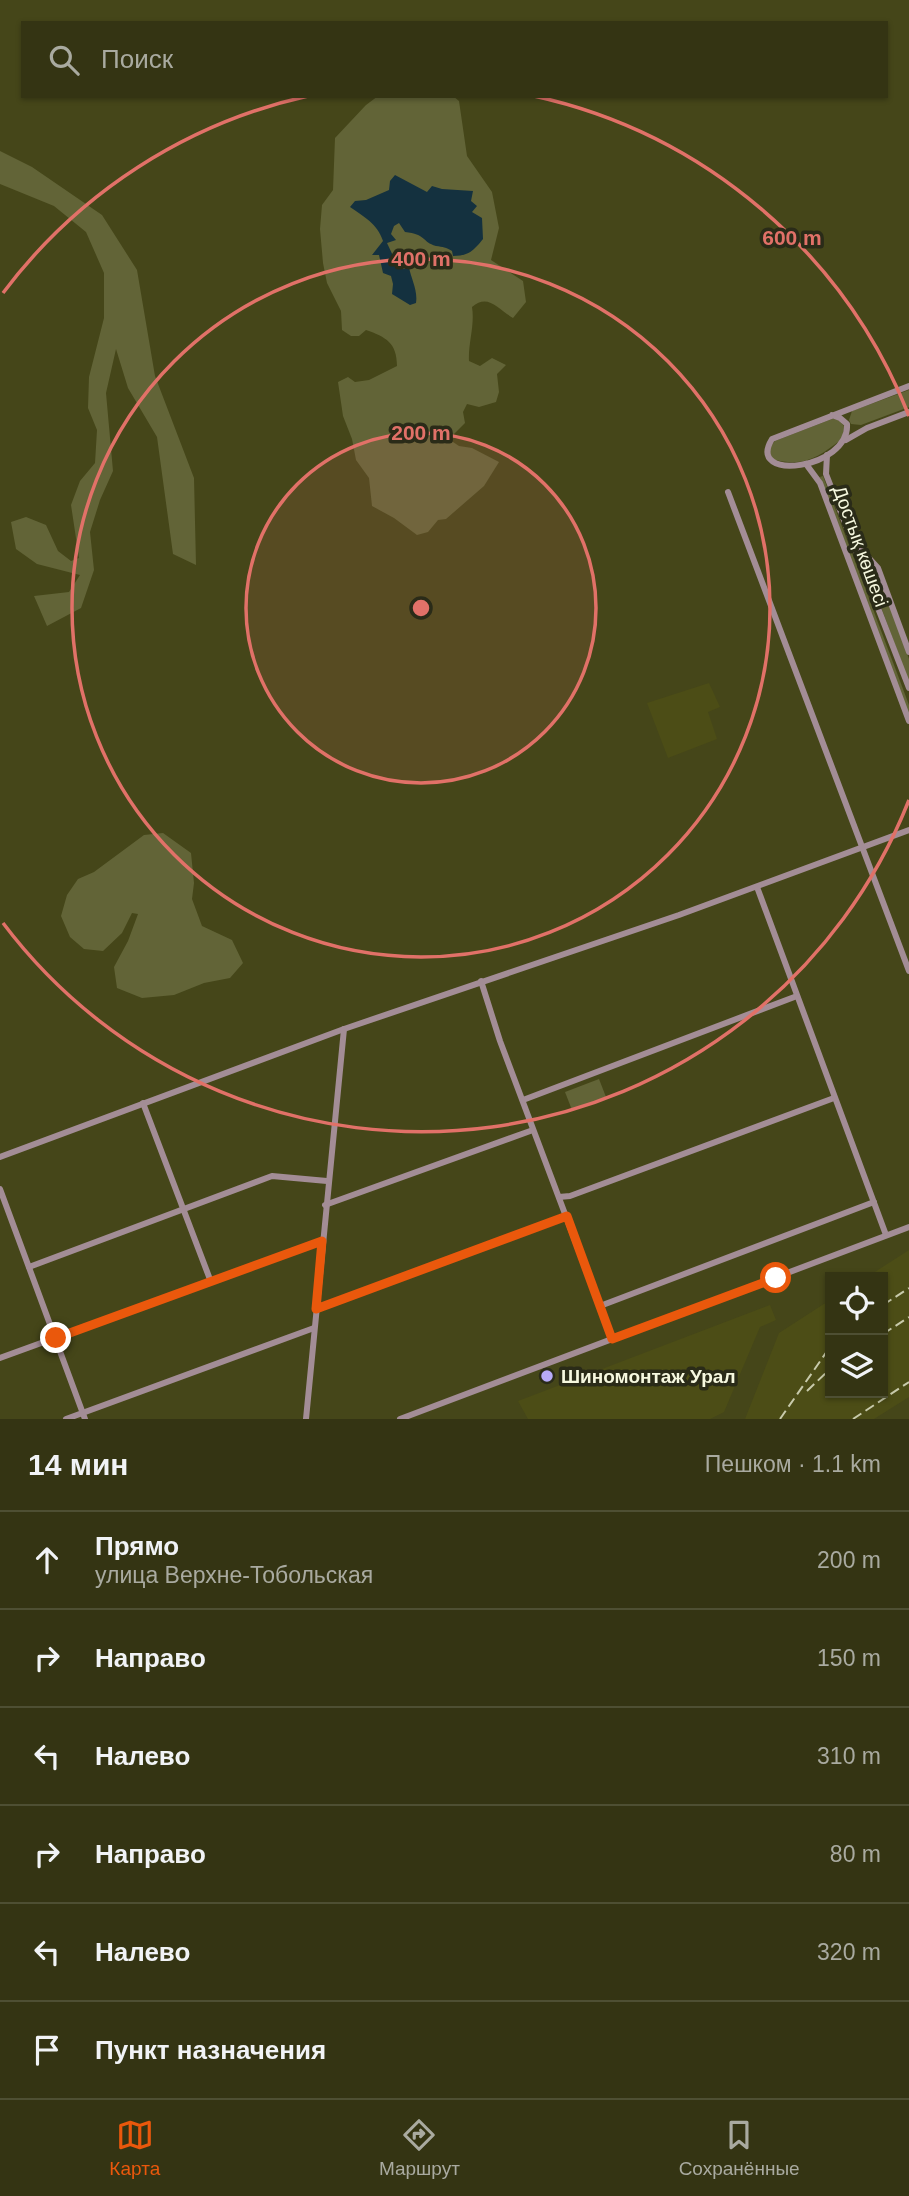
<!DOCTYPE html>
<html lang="ru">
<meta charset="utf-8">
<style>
:root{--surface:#343413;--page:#3c3c1c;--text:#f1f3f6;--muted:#a9aaa0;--line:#4e4f33;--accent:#ea580c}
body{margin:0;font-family:Arial,sans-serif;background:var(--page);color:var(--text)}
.controls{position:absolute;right:21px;bottom:21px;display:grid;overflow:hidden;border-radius:0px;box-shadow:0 2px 5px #0004}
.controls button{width:63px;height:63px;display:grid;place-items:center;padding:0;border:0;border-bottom:2px solid var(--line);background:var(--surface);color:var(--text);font:35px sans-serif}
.stop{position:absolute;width:21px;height:21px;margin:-16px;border:5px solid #ea580c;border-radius:50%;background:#fff}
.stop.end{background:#ea580c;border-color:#fff;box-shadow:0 2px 7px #0008}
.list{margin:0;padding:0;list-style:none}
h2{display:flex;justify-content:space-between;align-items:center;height:91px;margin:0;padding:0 28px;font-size:30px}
h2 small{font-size:23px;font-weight:400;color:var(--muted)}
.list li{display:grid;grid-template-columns:46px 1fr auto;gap:21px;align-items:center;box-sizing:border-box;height:98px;padding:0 28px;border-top:2px solid var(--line)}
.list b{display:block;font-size:26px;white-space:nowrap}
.list p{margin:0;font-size:23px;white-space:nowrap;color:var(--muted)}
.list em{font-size:23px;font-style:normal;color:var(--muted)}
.icon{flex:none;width:38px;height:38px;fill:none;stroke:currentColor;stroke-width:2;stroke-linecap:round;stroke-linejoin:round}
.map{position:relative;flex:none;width:909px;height:1419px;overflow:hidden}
.search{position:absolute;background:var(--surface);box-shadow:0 2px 5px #0004;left:21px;right:21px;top:21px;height:77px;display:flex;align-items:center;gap:18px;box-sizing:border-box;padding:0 24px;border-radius:0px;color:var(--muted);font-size:26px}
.sheet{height:679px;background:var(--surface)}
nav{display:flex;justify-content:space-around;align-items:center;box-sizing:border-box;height:98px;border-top:2px solid var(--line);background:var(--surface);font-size:19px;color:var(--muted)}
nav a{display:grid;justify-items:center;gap:4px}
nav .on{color:var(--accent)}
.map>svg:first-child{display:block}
.built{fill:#4c4d16}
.green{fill:#626437}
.water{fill:#14313f}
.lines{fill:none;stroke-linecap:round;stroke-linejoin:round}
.minor{stroke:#a38d96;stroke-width:6}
.rail{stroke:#c8caab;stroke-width:2;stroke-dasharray:10 5;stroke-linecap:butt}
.route{stroke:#ea580c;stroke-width:9}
.ring{fill:none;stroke:#e17168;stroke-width:3.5}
.poi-dot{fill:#b7abf8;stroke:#2a2b18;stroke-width:2.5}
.labels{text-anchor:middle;stroke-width:7;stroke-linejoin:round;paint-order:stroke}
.street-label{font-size:19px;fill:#f6f8df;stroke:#2a2b18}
.poi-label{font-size:19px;font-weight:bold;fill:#f6f8df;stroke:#2a2b18;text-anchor:start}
.centre{fill:#e17168;stroke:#2a2b18;stroke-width:3.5}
.ring-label{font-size:21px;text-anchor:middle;font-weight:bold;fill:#e17168;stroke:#2a2b18;stroke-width:7;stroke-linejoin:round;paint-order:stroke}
</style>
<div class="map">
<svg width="909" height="1419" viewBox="0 0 909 1419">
<rect width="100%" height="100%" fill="#454619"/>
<g class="built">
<path d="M709,683L720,707L708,712L717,739L668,758L647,703Z"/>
<path d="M909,1250V1397L874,1419H745L779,1333L830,1300V1393H883V1277H867Z"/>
<path d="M770,1305L776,1320L760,1327L724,1412L710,1419H528L518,1401Z"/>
</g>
<g class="green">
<path d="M378,96H453L459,101L467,156L492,192L499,228L491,260L523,281L526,302L513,318C498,309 488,293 472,307C475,325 468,343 469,361L480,366L492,358L506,365L497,374L499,392L496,402L479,407L467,404L463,412L465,423L454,434L447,438L459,446L472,448L499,462L484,486L446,519L438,520L428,532L417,535L394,518L372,506L369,478L356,460L352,439L343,416L338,382L348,377L355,382L369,380L397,366C397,343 386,337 366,330L359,336H351L342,330L341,311L327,283L323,263L320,229L322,205L333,190L335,138L366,105Z"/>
<path d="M0,151L32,167L102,215L137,270L155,376L194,478L196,565L173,554L157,437L128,388L116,349L106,393L113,471L100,500L90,532L94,570L81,608L47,626L34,596L69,592L80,575L37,564L16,549L11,522L26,517L46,525L58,551L71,561L79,558L71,505L80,481L95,463L97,430L88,408L89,377L104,318V273L86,232L54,206L0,184Z"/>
<path d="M909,390V407L861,425L851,424L849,420L852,411Z"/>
<path d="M832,419H838L844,426L843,438C819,457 804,468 772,459L769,448L775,441Z"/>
<path d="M823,476L909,705V716L820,477Z"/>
<path d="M862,556L876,569L909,659V682Z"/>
<path d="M163,833L191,853L194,883L192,899L202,926L232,940L243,963L230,978L204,983L174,995L142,998L117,988L114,967L128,941L138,914L132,913L122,933L103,951L84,949L70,937L61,916L67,895L78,879L94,872L144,835Z"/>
<path d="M599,1079L606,1097L572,1110L565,1092Z"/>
</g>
<path class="water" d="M395,175L427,192L432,186L442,189L473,191L471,201L477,206L472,212L482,218L483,239C474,250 469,256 453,256L452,251C446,247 443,247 436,246C422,242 426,234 405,232L399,223L394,226L391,234L396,240L387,243L395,260L403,263V269L409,267C411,279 418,290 416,303L410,305L392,294L393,284L391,276L383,273L379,255H372L383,241C377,223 364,217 350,207L355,201L366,200L389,190L390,181Z"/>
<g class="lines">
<g class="minor">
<path d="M832,415L840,418L847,424C850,469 745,483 772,439L909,386"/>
<path d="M846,440L867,428L909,412"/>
<path d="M827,455L826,474L909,688"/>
<path d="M806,464L820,483L909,721"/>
<path d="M728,492L909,971"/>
<path d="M857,545L878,568L909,652"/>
<path d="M757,887L886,1235"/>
<path d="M481,981L500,1041L612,1339"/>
<path d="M523,1100L797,996"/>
<path d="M143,1103L211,1282"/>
<path d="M0,1157L344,1029L679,915L909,830"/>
<path d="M0,1189L85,1419"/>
<path d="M559,1197L570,1196L834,1098"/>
<path d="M325,1205L533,1130"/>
<path d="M29,1267L272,1176L327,1181"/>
<path d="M600,1306L874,1202"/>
<path d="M316,1309L567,1216"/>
<path d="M0,1358L322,1241"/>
<path d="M66,1419L314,1328"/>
<path d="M306,1419L344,1029"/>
<path d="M400,1419L909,1227"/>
</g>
<g class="rail">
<path d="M883,1305L909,1288"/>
<path d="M883,1334L909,1317"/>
<path d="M807,1391L830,1369"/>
<path d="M780,1419L830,1347"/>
<path d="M853,1419L909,1382"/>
</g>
</g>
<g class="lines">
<path class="route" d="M56,1338L322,1241L316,1309L567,1216L612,1339L776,1278"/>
</g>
<circle cx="421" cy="608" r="175" fill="#e17168" fill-opacity=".12"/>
<g class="ring">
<circle cx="421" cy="608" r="175"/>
<circle cx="421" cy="608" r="349"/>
<path d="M909 800A524 524 0 0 1 3 923M3 293A524 524 0 0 1 308 96M534 96A524 524 0 0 1 909 416"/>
</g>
<circle class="poi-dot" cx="547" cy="1376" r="7"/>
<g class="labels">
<g class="street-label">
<text transform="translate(861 546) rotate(70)" y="7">Достық көшесі</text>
</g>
<g class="poi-label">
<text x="561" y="1383">Шиномонтаж Урал</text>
</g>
</g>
<circle cx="421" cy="608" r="10" class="centre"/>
<g class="ring-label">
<text x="792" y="245">600 m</text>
<text x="421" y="266">400 m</text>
<text x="421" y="440">200 m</text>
</g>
</svg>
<div class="controls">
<button><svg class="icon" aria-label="locate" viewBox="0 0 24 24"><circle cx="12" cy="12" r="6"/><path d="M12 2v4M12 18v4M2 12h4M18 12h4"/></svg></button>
<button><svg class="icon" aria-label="layers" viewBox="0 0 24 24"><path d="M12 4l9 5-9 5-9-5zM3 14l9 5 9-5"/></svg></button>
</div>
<div class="stop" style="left:776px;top:1278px"></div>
<div class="stop end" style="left:56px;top:1338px"></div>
<div class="search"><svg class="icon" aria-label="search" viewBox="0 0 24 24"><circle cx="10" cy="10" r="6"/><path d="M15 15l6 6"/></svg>Поиск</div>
</div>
<section class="sheet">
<h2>14 мин<small>Пешком · 1.1 km</small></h2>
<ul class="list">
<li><svg class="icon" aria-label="ahead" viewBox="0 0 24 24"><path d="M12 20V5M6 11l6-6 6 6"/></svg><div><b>Прямо</b><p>улица Верхне-Тобольская</p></div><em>200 m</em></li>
<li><svg class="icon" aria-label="right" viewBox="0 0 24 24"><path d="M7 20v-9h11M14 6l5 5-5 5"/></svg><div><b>Направо</b></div><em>150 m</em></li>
<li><svg class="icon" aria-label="left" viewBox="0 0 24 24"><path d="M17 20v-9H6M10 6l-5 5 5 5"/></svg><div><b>Налево</b></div><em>310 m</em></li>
<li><svg class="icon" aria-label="right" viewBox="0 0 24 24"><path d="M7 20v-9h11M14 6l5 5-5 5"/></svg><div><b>Направо</b></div><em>80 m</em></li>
<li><svg class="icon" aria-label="left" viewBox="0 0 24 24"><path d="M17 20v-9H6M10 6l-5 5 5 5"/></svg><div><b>Налево</b></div><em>320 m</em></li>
<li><svg class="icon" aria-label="arrive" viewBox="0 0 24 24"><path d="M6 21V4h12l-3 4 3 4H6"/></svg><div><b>Пункт назначения</b></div></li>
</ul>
</section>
<nav>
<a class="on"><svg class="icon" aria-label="map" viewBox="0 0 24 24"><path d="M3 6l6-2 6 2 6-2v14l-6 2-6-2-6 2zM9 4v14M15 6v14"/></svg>Карта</a>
<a><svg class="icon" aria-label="directions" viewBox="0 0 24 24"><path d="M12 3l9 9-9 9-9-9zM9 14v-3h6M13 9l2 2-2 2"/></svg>Маршрут</a>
<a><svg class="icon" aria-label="saved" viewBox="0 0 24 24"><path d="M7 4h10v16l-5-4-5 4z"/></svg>Сохранённые</a>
</nav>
